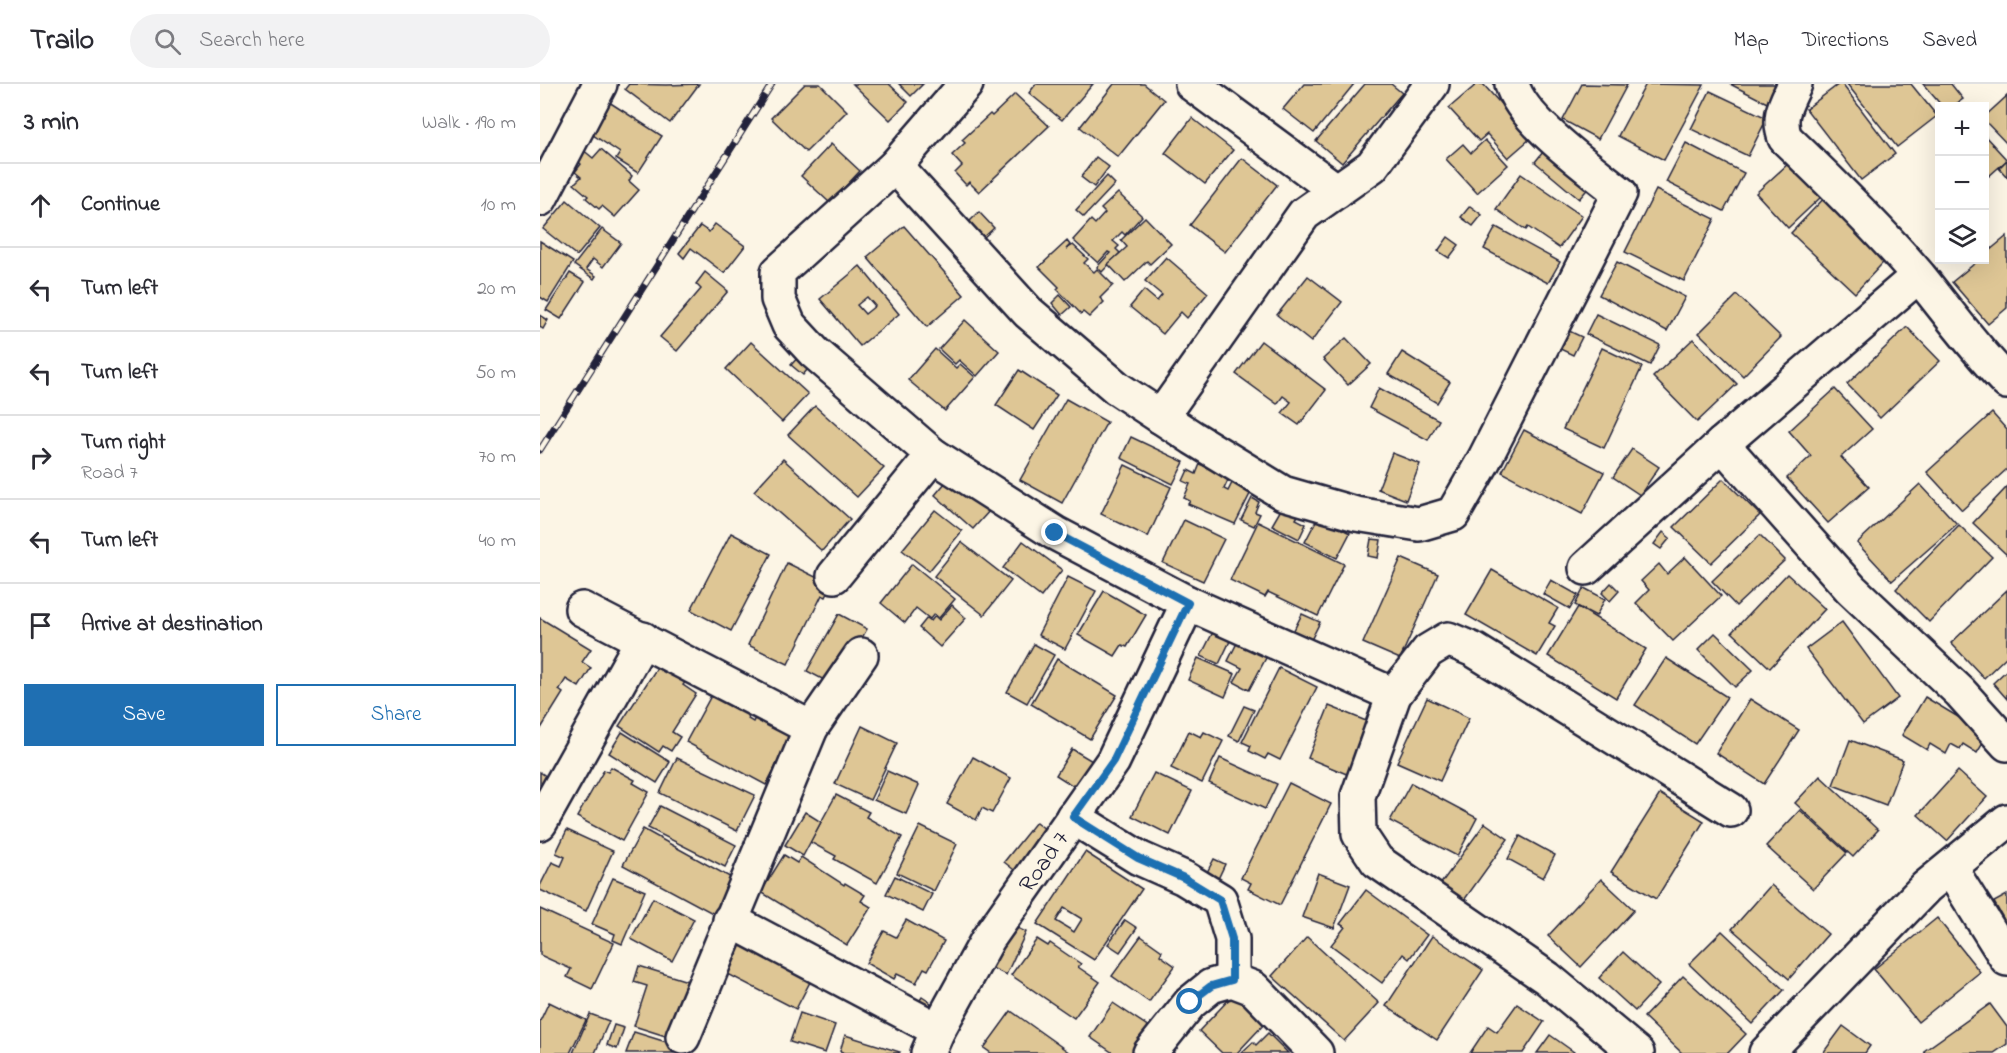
<!DOCTYPE html>
<meta charset="utf-8">
<style>
:root{--surface:#fff;--page:#f2f2f3;--text:#2b2b33;--muted:#7c7c81;--line:#e1e1e2;--accent:#1f6fb2}
body{margin:0;font-family:"Indie Flower",sans-serif;background:var(--page);color:var(--text)}
.controls{position:absolute;right:18px;top:18px;display:grid;overflow:hidden;border-radius:0px;box-shadow:0 6px 24px #0002}
.controls button{width:54px;height:54px;display:grid;place-items:center;padding:0;border:0;border-bottom:2px solid var(--line);background:var(--surface);color:var(--text);font:30px sans-serif}
.stop{position:absolute;width:18px;height:18px;margin:-14px;border:4px solid #1f6fb2;border-radius:50%;background:#fff}
.stop.end{background:#1f6fb2;border-color:#fff;box-shadow:0 2px 6px #0008}
.list{margin:0;padding:0;list-style:none}
h2{display:flex;justify-content:space-between;align-items:center;height:78px;margin:0;padding:0 24px;font-size:26px}
h2 small{font-size:20px;font-weight:400;color:var(--muted)}
.list li{display:grid;grid-template-columns:39px 1fr auto;gap:18px;align-items:center;box-sizing:border-box;height:84px;padding:0 24px;border-top:2px solid var(--line)}
.list b{display:block;font-size:22px;white-space:nowrap}
.list p{margin:0;font-size:20px;white-space:nowrap;color:var(--muted)}
.list em{font-size:20px;font-style:normal;color:var(--muted)}
.actions{display:flex;gap:12px;padding:18px 24px}
.actions a{flex:1;padding:14px 0;border:2px solid var(--accent);border-radius:0px;text-align:center;font-size:21px;color:var(--accent)}
.actions .main{background:var(--accent);color:#fff}
.icon{flex:none;width:33px;height:33px;fill:none;stroke:currentColor;stroke-width:2;stroke-linecap:round;stroke-linejoin:round}
.map{position:relative;flex:none;width:1467px;height:969px;overflow:hidden}
header{display:flex;align-items:center;gap:36px;box-sizing:border-box;height:84px;padding:0 30px;background:var(--surface);border-bottom:2px solid var(--line)}
header strong{font-size:28px}
nav{display:flex;gap:33px;margin-inline-start:auto;font-size:21px}
.search{width:420px;height:54px;background:var(--page);display:flex;align-items:center;gap:15px;box-sizing:border-box;padding:0 21px;border-radius:33px;color:var(--muted);font-size:22px}
main{display:flex}
aside{flex:1;background:var(--surface)}
.map>svg:first-child{display:block}
.building{fill:#dec695;stroke:#22223b;stroke-width:1.5;fill-rule:evenodd}
.lines{fill:none;stroke-linecap:round;stroke-linejoin:round}
.minor-casing{stroke:#22223b;stroke-width:38}
.minor{stroke:#fcf5e5;stroke-width:33}
.rail-casing{stroke:#22223b;stroke-width:7}
.rail{stroke:#fcf5e5;stroke-width:4.5;stroke-dasharray:14;stroke-linecap:butt}
.route{stroke:#1f6fb2;stroke-width:8}
.labels{text-anchor:middle;stroke-width:4.5;stroke-linejoin:round;paint-order:stroke}
.street-label{font-size:24px;fill:#22223b;stroke:#fcf5e5}
</style>
<header>
<strong>Trailo</strong>
<div class="search"><svg class="icon" aria-label="search" viewBox="0 0 24 24"><circle cx="10" cy="10" r="6"/><path d="M15 15l6 6"/></svg>Search here</div>
<nav><a>Map</a><a>Directions</a><a>Saved</a></nav>
</header>
<main>
<aside>
<h2>3 min<small>Walk · 190 m</small></h2>
<ul class="list">
<li><svg class="icon" aria-label="ahead" viewBox="0 0 24 24"><path d="M12 20V5M6 11l6-6 6 6"/></svg><div><b>Continue</b></div><em>10 m</em></li>
<li><svg class="icon" aria-label="left" viewBox="0 0 24 24"><path d="M17 20v-9H6M10 6l-5 5 5 5"/></svg><div><b>Turn left</b></div><em>20 m</em></li>
<li><svg class="icon" aria-label="left" viewBox="0 0 24 24"><path d="M17 20v-9H6M10 6l-5 5 5 5"/></svg><div><b>Turn left</b></div><em>50 m</em></li>
<li><svg class="icon" aria-label="right" viewBox="0 0 24 24"><path d="M7 20v-9h11M14 6l5 5-5 5"/></svg><div><b>Turn right</b><p>Road 7</p></div><em>70 m</em></li>
<li><svg class="icon" aria-label="left" viewBox="0 0 24 24"><path d="M17 20v-9H6M10 6l-5 5 5 5"/></svg><div><b>Turn left</b></div><em>40 m</em></li>
<li><svg class="icon" aria-label="arrive" viewBox="0 0 24 24"><path d="M6 21V4h12l-3 4 3 4H6"/></svg><div><b>Arrive at destination</b></div></li>
</ul>
<div class="actions"><a class="main">Save</a><a>Share</a></div>
</aside>
<div class="map">
<svg width="1467" height="969" viewBox="0 0 1467 969">
<rect width="100%" height="100%" fill="#fcf5e5"/>
<filter id="ink" filterUnits="userSpaceOnUse"><feTurbulence type="fractalNoise" baseFrequency=".0167" numOctaves="2"/><feDisplacementMap in="SourceGraphic" scale="12" xChannelSelector="R" yChannelSelector="G"/><feConvolveMatrix kernelMatrix="1 2 1 2 8 2 1 2 1" color-interpolation-filters="sRGB"/></filter>
<g filter="url(#ink)">
<g class="building">
<path d="M89,0L126,1L159,0L130,39L85,5Z"/>
<path d="M265,0H280L307,27L266,68L231,34Z"/>
<path d="M313,0H349L368,18L350,36Z"/>
<path d="M359,0H383L371,12Z"/>
<path d="M496,0H553L522,36L489,9Z"/>
<path d="M574,0H604L624,16L578,73L540,43Z"/>
<path d="M764,0H814L774,49L743,25Z"/>
<path d="M825,0H851L862,9L802,79L776,57Z"/>
<path d="M937,0H943L991,54L968,74L947,50L939,57L909,24Z"/>
<path d="M1042,0L1087,1L1058,55L1023,36Z"/>
<path d="M1106,0L1164,1L1124,76L1078,52Z"/>
<path d="M1190,0H1237L1227,19Z"/>
<path d="M1299,0H1302L1355,70L1321,96L1266,25Z"/>
<path d="M1307,0H1371L1397,32L1357,63Z"/>
<path d="M1383,0H1411L1423,15L1413,22H1402Z"/>
<path d="M1170,7L1227,34L1208,72L1151,45Z"/>
<path d="M475,10L509,42L439,108L429,98L426,101L415,89L422,82L412,71L425,59L422,56L450,30L452,32Z"/>
<path d="M1467,12V60L1444,36V33Z"/>
<path d="M69,18L122,52L98,89L76,75L80,69L50,49Z"/>
<path d="M652,34L693,66L665,100L625,69Z"/>
<path d="M1444,51L1467,76L1449,92L1444,88Z"/>
<path d="M945,56L968,81L937,109L906,75L923,60L931,69Z"/>
<path d="M1146,59L1204,89L1184,127L1126,98Z"/>
<path d="M291,60L320,87L290,119L261,92Z"/>
<path d="M1007,63L1051,101L1039,115L995,78Z"/>
<path d="M42,65L53,74L61,65L92,92L89,97L99,106L75,133L62,122L59,125L46,114L48,112L34,100L41,93L35,88L41,80L34,74Z"/>
<path d="M556,73L569,83L554,103L541,93Z"/>
<path d="M702,74L737,101L685,168L650,141Z"/>
<path d="M1467,76V93L1459,84Z"/>
<path d="M1249,79L1281,113L1248,144L1216,109Z"/>
<path d="M981,90L1042,132L1019,164L988,143L986,146L956,125Z"/>
<path d="M567,92L575,100L544,133L536,126Z"/>
<path d="M1116,106L1175,135L1144,197L1085,168Z"/>
<path d="M578,109L602,132L585,151L582,148L573,157L579,162L576,165L580,169L562,188L557,183L570,169L568,168L558,179L533,156L551,136L555,140L565,129L561,125Z"/>
<path d="M1289,109L1352,169L1315,209L1251,149Z"/>
<path d="M27,116L60,144L37,172L3,145Z"/>
<path d="M930,122L942,131L933,142L921,133Z"/>
<path d="M439,128L454,144L443,154L439,150L432,156L422,145Z"/>
<path d="M605,133L631,160L610,180L607,177L585,198L568,180L587,163L581,156Z"/>
<path d="M175,140L205,162L184,189L151,164L144,174L139,169L160,142L169,148Z"/>
<path d="M364,142L424,211L387,243L327,173Z"/>
<path d="M956,143L1020,178L1008,199L944,165Z"/>
<path d="M62,145L81,159L63,183L53,175L46,185L56,192L54,195L34,181Z"/>
<path d="M1467,152V224L1448,240L1412,198L1439,176H1444V171Z"/>
<path d="M908,153L919,161L909,174L898,167Z"/>
<path d="M0,157L33,178L8,218L0,213Z"/>
<path d="M527,157L530,161L526,165L533,161L548,175L544,179L554,188L557,185L573,201L560,214L564,218L549,233L543,228L541,230L517,205L519,203L499,183Z"/>
<path d="M626,173L668,209L647,234L641,228L623,250L590,223L604,206L617,217L622,211L605,197Z"/>
<path d="M1077,178L1145,213L1127,247L1059,211Z"/>
<path d="M320,182L359,230L320,262L280,215ZM327,213L335,222L325,230L317,221Z"/>
<path d="M165,188L188,207L137,267L120,253L161,205L156,200Z"/>
<path d="M30,189L45,198L21,235L6,226Z"/>
<path d="M768,192L802,218L771,258L737,231Z"/>
<path d="M520,211L531,223L522,231L512,219Z"/>
<path d="M1197,211L1241,253L1203,292L1159,249Z"/>
<path d="M1056,230L1120,261L1110,281L1046,250Z"/>
<path d="M0,231L8,236L3,245L0,243Z"/>
<path d="M425,236L459,267L437,292L419,276L415,280L399,265Z"/>
<path d="M1367,243L1400,277L1340,334L1307,300Z"/>
<path d="M1027,246L1042,253L1033,271L1018,264Z"/>
<path d="M806,254L831,280L808,301L783,275Z"/>
<path d="M1153,255L1197,300L1157,338L1113,293Z"/>
<path d="M721,257L786,306L759,341L742,329L751,318L743,312L737,320L696,290Z"/>
<path d="M211,258L268,310L242,338L186,285Z"/>
<path d="M1062,264L1102,283L1064,364L1023,345Z"/>
<path d="M395,265L416,284L420,280L435,293L405,327L368,296Z"/>
<path d="M862,268L910,298L897,319L848,290Z"/>
<path d="M260,271L271,281L263,291L251,281Z"/>
<path d="M479,286L517,311L494,346L456,321Z"/>
<path d="M839,304L899,336L888,356L829,324Z"/>
<path d="M1295,305L1332,345L1301,373L1329,403L1288,439L1247,394L1271,372L1249,347Z"/>
<path d="M526,315L567,338L522,419L480,396Z"/>
<path d="M275,322L344,384L317,413L248,351Z"/>
<path d="M1452,329L1467,346V385L1422,426L1387,388Z"/>
<path d="M984,346L1064,388L1042,430L962,388Z"/>
<path d="M591,353L644,378L633,400L581,374Z"/>
<path d="M1092,365L1119,383L1100,411L1073,393Z"/>
<path d="M852,369L880,380L866,416L838,405Z"/>
<path d="M243,375L310,435L282,467L214,407Z"/>
<path d="M660,380L689,394L684,405L688,407L693,397L712,406L695,440L648,420L650,417L644,414L650,400L643,397L648,386L656,390Z"/>
<path d="M585,381L631,403L608,453L561,430Z"/>
<path d="M411,392L450,426L433,445L395,411Z"/>
<path d="M1183,395L1220,431L1171,479L1134,443Z"/>
<path d="M1380,400L1417,440L1352,497L1317,459Z"/>
<path d="M1467,403V471L1433,439Z"/>
<path d="M712,414L719,418L715,428L720,430L714,442L701,436Z"/>
<path d="M743,422L759,430L756,435L766,440L759,455L732,441Z"/>
<path d="M395,426L422,447L389,487L362,466Z"/>
<path d="M778,433L810,449L797,474L765,458Z"/>
<path d="M644,436L684,455L663,497L623,479Z"/>
<path d="M718,438L804,480L778,532L728,508L725,513L690,496Z"/>
<path d="M1419,441L1452,473L1389,538L1356,505Z"/>
<path d="M1123,448L1130,454L1121,465L1114,460Z"/>
<path d="M191,449L231,470L191,547L151,526Z"/>
<path d="M1220,451L1245,476L1196,522L1172,497Z"/>
<path d="M831,455L841,456L838,474L828,472Z"/>
<path d="M483,457L522,486L501,513L463,484Z"/>
<path d="M421,458L471,497L444,531L394,492Z"/>
<path d="M1145,473L1181,512L1133,557L1096,519L1109,506L1101,497L1119,480L1127,490Z"/>
<path d="M861,474L898,490L860,575L823,559Z"/>
<path d="M247,479L292,501L286,513L282,511L248,580L208,561Z"/>
<path d="M372,480L415,515L399,534L394,530L390,535L376,524L365,539L341,519Z"/>
<path d="M952,486L1018,524L1009,539L1015,542L997,572L926,531Z"/>
<path d="M1247,490L1285,525L1230,584L1192,548Z"/>
<path d="M528,493L556,507L525,565L498,551Z"/>
<path d="M1011,496L1038,511L1030,525L1003,510Z"/>
<path d="M1071,499L1079,507L1070,517L1062,509Z"/>
<path d="M1044,504L1065,515L1056,532L1035,521Z"/>
<path d="M1467,506V572L1444,594L1411,559Z"/>
<path d="M564,507L606,531L587,563L582,561L575,572L538,551Z"/>
<path d="M412,521L426,534L400,563L379,544L387,534L391,537L395,532L399,536Z"/>
<path d="M1038,523L1106,565L1076,614L1008,572Z"/>
<path d="M299,530L327,545L306,582L297,577L286,597L267,587Z"/>
<path d="M762,530L780,538L771,556L753,548Z"/>
<path d="M0,534L51,565L42,578L51,584L39,603L26,595L19,606L23,609L0,646Z"/>
<path d="M1302,538L1358,614L1323,640L1266,565Z"/>
<path d="M673,548L690,557L679,580L661,572Z"/>
<path d="M1175,549L1213,586L1195,603L1158,566Z"/>
<path d="M698,557L727,572L709,606L694,598L702,584L688,577Z"/>
<path d="M494,560L514,571L487,619L467,608Z"/>
<path d="M658,574L695,590L685,613L648,596Z"/>
<path d="M1126,574L1187,613L1155,660L1095,621Z"/>
<path d="M517,575L577,611L550,655L491,620Z"/>
<path d="M120,579L147,596L143,601L156,610L132,648L140,653L131,667L123,662L119,668L79,642Z"/>
<path d="M739,584L777,603L740,676L728,670L725,675L709,667L711,662L702,658Z"/>
<path d="M1467,586V615L1453,599Z"/>
<path d="M172,610L210,630L208,635L213,638L215,634L251,653L226,701L146,658Z"/>
<path d="M1385,613L1448,651L1437,669L1423,660L1420,665L1411,660L1406,670L1390,660L1387,666L1362,651Z"/>
<path d="M887,614L929,634L900,697L857,678Z"/>
<path d="M1210,615L1259,646L1224,700L1176,669Z"/>
<path d="M704,622L714,626L699,657L689,652Z"/>
<path d="M789,622L831,639L809,691L768,674Z"/>
<path d="M322,642L357,659L330,716L295,700Z"/>
<path d="M649,647L661,653L664,648L683,657L662,699L631,684Z"/>
<path d="M82,648L130,678L117,699L69,669Z"/>
<path d="M1310,656L1363,676L1346,721L1293,701Z"/>
<path d="M532,665L554,678L538,705L516,691Z"/>
<path d="M433,673L471,694L452,729L442,724L436,736L407,720Z"/>
<path d="M137,674L215,711L197,747L120,709Z"/>
<path d="M680,674L737,700L725,725L669,699Z"/>
<path d="M71,683L95,696L93,699L109,708L82,757L37,733L64,686L68,688Z"/>
<path d="M347,687L379,701L366,730L334,716Z"/>
<path d="M1418,687L1447,713L1407,757L1378,731Z"/>
<path d="M0,688L7,693L3,699L8,701L0,709Z"/>
<path d="M614,689L652,707L630,751L592,732Z"/>
<path d="M1280,692L1338,746L1313,773L1255,719Z"/>
<path d="M749,699L791,720L740,821L708,805L711,799L701,794Z"/>
<path d="M871,699L937,734L917,772L850,737Z"/>
<path d="M1120,710L1164,737L1116,815L1071,788Z"/>
<path d="M296,711L329,728L326,733L362,753L337,799L294,775L296,772L270,758Z"/>
<path d="M120,722L196,761L185,783L108,744Z"/>
<path d="M1260,726L1307,769L1273,805L1226,762Z"/>
<path d="M265,728L281,738L263,772L245,761Z"/>
<path d="M496,738L510,749L478,789L464,778Z"/>
<path d="M945,739L968,755L917,826L894,809Z"/>
<path d="M380,742L417,760L394,807L357,789Z"/>
<path d="M103,745L197,797L178,832L83,781Z"/>
<path d="M27,746L73,767L46,827L0,806V802L12,778L21,782L25,773L16,769Z"/>
<path d="M980,752L1015,771L1003,794L968,775Z"/>
<path d="M545,768L602,805L554,876L497,840ZM524,824L542,835L534,848L516,837Z"/>
<path d="M244,771L257,779L261,773L304,801L305,799L325,811L321,817L331,823L307,861L221,808Z"/>
<path d="M674,775L685,780L677,797L665,792Z"/>
<path d="M778,789L810,801L794,844L762,833Z"/>
<path d="M355,792L392,810L383,828L346,810Z"/>
<path d="M73,794L105,807L82,860L73,856L75,850L52,840Z"/>
<path d="M1061,795L1094,826L1041,883L1008,852Z"/>
<path d="M1231,801L1288,850L1249,895L1192,845Z"/>
<path d="M826,806L887,851L869,875L863,870L842,899L791,861L805,843L800,840Z"/>
<path d="M1467,811V841L1454,818Z"/>
<path d="M113,814L154,835L132,877L91,855Z"/>
<path d="M0,825L74,859L52,905L27,893L31,885L0,871Z"/>
<path d="M1397,834L1440,888L1378,938L1334,885Z"/>
<path d="M366,836L404,857L388,886L384,884L376,899L357,890L354,895L326,879L344,847L356,853Z"/>
<path d="M585,836L597,844L580,868L568,860Z"/>
<path d="M473,842L486,848L466,891L452,884Z"/>
<path d="M1182,847L1244,906L1212,940L1149,880Z"/>
<path d="M601,852L622,867L620,871L635,882L609,918L572,892Z"/>
<path d="M892,852L943,886L897,956L846,922Z"/>
<path d="M767,853L839,919L804,957L732,892Z"/>
<path d="M497,855L508,862L510,859L541,880L538,883L560,898L534,934L471,891Z"/>
<path d="M199,859L271,896L256,925L184,888Z"/>
<path d="M1083,868L1119,901L1095,927L1059,894Z"/>
<path d="M99,882L154,899L135,955L94,942L107,902L94,898Z"/>
<path d="M1143,892L1206,950L1188,969H1142L1104,933Z"/>
<path d="M695,909L726,938L697,969H682L659,947Z"/>
<path d="M382,913L391,919L385,928L376,922Z"/>
<path d="M9,918L46,936L30,969H0V937Z"/>
<path d="M573,919L618,949L605,969H573L550,953Z"/>
<path d="M977,920L1004,938L983,969H930L948,942L957,948Z"/>
<path d="M1450,920L1467,943V960L1454,969H1385L1384,967Z"/>
<path d="M471,927L530,969H451L444,964Z"/>
<path d="M260,929L295,941L285,969L250,958Z"/>
<path d="M50,930L69,937L55,969H33Z"/>
<path d="M74,941L84,944L77,965L67,961Z"/>
<path d="M1303,942L1330,962L1325,969H1283Z"/>
<path d="M94,948L136,961L134,969H86Z"/>
<path d="M728,949L748,969H701L713,958L716,961Z"/>
<path d="M305,951L360,968L359,969H305L300,967Z"/>
<path d="M1010,951L1034,968L1033,969H997Z"/>
</g>
<g class="lines">
<defs>
<g id="minor">
<path d="M426,0L355,82L238,188V215L249,241L274,268L393,371L515,449L648,519L854,611"/>
<path d="M652,0L797,107"/>
<path d="M1255,0C1246,20 1237,32 1245,54C1291,98 1337,143 1379,192C1408,228 1435,265 1467,298"/>
<path d="M355,82L488,228L577,304L653,354L743,409L816,430L879,440L913,430L944,376L1080,109C1051,85 981,36 972,0"/>
<path d="M0,115L60,0"/>
<path d="M621,333L764,130L832,82L892,0"/>
<path d="M1182,360L1311,505L1420,608L1467,660"/>
<path d="M1046,484L1182,360L1378,192"/>
<path d="M294,492L393,371"/>
<path d="M42,525L271,644"/>
<path d="M533,733L599,774L644,794L680,816L692,855V896"/>
<path d="M0,739L103,555"/>
<path d="M1410,784L1467,875"/>
<path d="M190,836L398,946"/>
<path d="M143,953L271,644L321,571"/>
<path d="M388,969L398,946L448,855L573,677L648,519"/>
<path d="M610,969L650,919L671,902L692,896L713,904L776,969"/>
<path d="M1097,969L1007,894L837,777L819,750L818,712L854,611L888,567L908,555L934,566L1191,726"/>
<path d="M1226,969L1386,803L1467,737"/>
</g>
</defs>
<use href="#minor" class="minor-casing"/>
<use href="#minor" class="minor"/>
<defs>
<path id="rail" d="M0,366L232,0"/>
</defs>
<use href="#rail" class="rail-casing"/>
<use href="#rail" class="rail"/>
</g>
</g>
<g class="lines" filter="url(#ink)">
<path class="route" d="M515,449L648,519L573,677L533,733L598,774L644,794L680,816L692,855V896L671,902L650,918"/>
</g>
<g class="labels">
<g class="street-label">
<text transform="translate(503 777) rotate(-55)" y="8">Road 7</text>
</g>
</g>
</svg>
<div class="controls">
<button>+</button>
<button>−</button>
<button><svg class="icon" aria-label="layers" viewBox="0 0 24 24"><path d="M12 4l9 5-9 5-9-5zM3 14l9 5 9-5"/></svg></button>
</div>
<div class="stop" style="left:650px;top:918px"></div>
<div class="stop end" style="left:515px;top:449px"></div>
</div>
</main>
